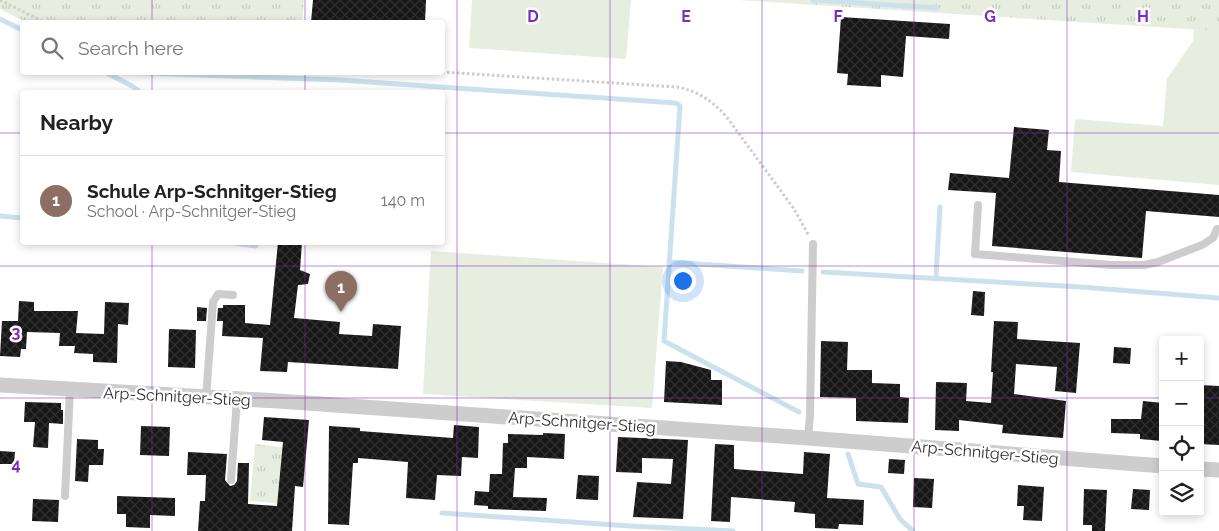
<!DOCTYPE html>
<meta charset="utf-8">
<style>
:root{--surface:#fff;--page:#f6f6f6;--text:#202124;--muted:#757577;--line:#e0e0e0;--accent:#2563eb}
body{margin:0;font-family:Raleway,sans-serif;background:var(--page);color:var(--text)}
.controls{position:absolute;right:15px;bottom:15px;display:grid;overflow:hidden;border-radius:5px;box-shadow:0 2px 8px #0003}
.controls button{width:45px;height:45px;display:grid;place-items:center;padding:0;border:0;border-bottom:1px solid var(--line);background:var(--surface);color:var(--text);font:25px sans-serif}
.you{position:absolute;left:682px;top:280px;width:18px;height:18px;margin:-12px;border:4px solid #fff;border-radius:50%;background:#1a73e8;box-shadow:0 0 0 8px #1a73e833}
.badge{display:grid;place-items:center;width:32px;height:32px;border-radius:50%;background:var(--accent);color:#fff;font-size:16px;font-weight:700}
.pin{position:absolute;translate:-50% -41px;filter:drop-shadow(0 1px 2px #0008)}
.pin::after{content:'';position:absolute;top:26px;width:18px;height:15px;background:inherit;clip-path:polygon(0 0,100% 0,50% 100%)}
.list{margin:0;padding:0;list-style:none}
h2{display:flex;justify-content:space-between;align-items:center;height:65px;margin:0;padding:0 20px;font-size:21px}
h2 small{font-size:16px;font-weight:400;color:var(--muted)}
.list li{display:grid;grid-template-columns:32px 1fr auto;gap:15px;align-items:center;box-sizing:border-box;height:90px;padding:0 20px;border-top:1px solid var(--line)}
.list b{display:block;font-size:19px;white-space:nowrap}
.list p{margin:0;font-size:16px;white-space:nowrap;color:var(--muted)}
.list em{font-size:16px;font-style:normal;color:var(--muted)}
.icon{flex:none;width:28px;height:28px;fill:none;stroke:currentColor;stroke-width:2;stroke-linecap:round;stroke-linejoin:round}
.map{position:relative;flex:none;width:1219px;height:531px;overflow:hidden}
.search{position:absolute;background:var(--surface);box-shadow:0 2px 8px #0003;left:20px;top:20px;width:425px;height:55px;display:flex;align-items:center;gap:12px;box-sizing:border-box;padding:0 18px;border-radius:5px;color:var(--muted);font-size:19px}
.panel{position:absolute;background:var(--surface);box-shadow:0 2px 8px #0003;left:20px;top:90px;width:425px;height:155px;border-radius:5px}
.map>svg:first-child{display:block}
.grass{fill:url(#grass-tufts)}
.garden{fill:#e7eddf}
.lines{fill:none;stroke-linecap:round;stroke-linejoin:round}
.stream{stroke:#cbe2ed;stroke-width:5}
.building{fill:url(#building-cross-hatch)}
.path{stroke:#cdcdcd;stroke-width:3;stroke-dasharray:2.5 2.5;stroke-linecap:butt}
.service{stroke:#cdcdcd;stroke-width:8}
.minor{stroke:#cdcdcd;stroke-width:15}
.grid{fill:none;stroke:#7b2cbf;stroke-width:1;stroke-opacity:0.55}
.labels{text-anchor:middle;stroke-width:5;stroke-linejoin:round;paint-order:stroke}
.street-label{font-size:16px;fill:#303030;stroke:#fff}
.grid-label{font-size:16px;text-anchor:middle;font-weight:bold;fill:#7b2cbf;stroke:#fff;stroke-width:5;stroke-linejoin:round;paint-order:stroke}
</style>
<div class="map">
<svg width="1219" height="531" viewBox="0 0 1219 531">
<defs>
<pattern id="grass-tufts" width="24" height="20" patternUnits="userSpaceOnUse" patternTransform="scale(1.25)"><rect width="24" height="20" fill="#e7eddf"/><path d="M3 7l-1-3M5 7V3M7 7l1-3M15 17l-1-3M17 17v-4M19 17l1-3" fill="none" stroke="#c6ccc0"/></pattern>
<pattern id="building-cross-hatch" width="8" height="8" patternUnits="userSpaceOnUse" patternTransform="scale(1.25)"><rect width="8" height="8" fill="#171717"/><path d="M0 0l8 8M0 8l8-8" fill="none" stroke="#303030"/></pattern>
</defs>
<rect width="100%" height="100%" fill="#fff"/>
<g class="grass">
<path d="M0,0H304L302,22H26L0,9Z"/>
<path d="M738,0H1219V31Z"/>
<path d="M255,444L283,447V504L250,501Z"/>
</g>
<g class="garden">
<path d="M472,0H631L626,59L469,48Z"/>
<path d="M1194,29L1219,31V185L1071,172L1075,119L1163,126L1167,79L1193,41Z"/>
<path d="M431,251L663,267L652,408L423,394Z"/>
</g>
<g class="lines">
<g class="stream">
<path d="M813,0L937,8"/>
<path d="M0,19L22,30"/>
<path d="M105,72L132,86L140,92"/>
<path d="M117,72L340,80L676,103L680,106L664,341L799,412"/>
<path d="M0,216L22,218"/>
<path d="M228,242L256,246V242"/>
<path d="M669,262L802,271"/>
<path d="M823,272L1081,287L1219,298"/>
<path d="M936,277L940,207"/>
<path d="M848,454L858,484L881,487L900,519L913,531"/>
<path d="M442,513L630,526L733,531"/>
</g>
</g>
<g class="building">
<path d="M313,0H426L425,22H311Z"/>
<path d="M841,17L950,24L949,39L906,36L903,77L881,75V87L847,85L848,74L837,73Z"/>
<path d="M1014,127L1049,130L1047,150L1061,151L1059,182L1219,195V217L1146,211L1142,258L992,246L996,193L948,190L950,173L1009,178Z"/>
<path d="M278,242H302L300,270L310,274L308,284L298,285L294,318L340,322L339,334L372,336L373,324L401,326L398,369L288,362L287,372L260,371L263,338L222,336L223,321H217L218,308H223V305H245V323L270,325Z"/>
<path d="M973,291L985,292L984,316L971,315Z"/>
<path d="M19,301L34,302V311H78L76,333L104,334L105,302L129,303L128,325L118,324L117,363L93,362V354L74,353L75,346H59L60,333L27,332L26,349H21L20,357L0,356L2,321H18Z"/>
<path d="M197,307L207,308L206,321H197Z"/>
<path d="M994,321L1018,322L1017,339L1080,343L1076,393L1055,391L1057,367L1016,364L1014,394L1066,401L1063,438L1002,433L1003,425L959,420V431L935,430L936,382L967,383L966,401L991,403L993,372H991Z"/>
<path d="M169,329L196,330L195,368L168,367Z"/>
<path d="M821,341L848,342L847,370H872V383L900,384V397L909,398L908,423L856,421V398L820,397Z"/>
<path d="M1114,347L1131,348L1130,364L1113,363Z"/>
<path d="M666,361L681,362L711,370V380H722V405L664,402Z"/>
<path d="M1200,385L1219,386V445L1200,444Z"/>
<path d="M1143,401L1163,403L1162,441L1140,439V434L1111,433V419H1141Z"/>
<path d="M25,402L61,403V410H63V424L49,423L48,448L33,447L35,422H24Z"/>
<path d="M264,417L309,420L303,487L295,486L292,531H198L200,501H205L206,475H187L188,452L227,454L225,480L230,486L234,485L237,481L238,463H249L248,504L277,506L283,442L262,440Z"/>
<path d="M454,425L479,427L478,458L462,457L461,476L437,475L435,500L406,498L408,462L358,458V463H353L349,525L328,524L329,426L360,428V431L453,438Z"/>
<path d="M141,426L170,427L169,456L140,455Z"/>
<path d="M543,433L565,434L564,459L527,457V468H515L513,497L547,498L546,511L488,509V506L474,505L475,491L489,492L490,474H502L503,443H508V434L543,435Z"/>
<path d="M618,437L688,440L683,519L633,517L637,482L671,484L673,459L642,458V473L616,472Z"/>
<path d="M77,439L98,440V449H104L103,465H89L88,482L75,481Z"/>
<path d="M715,444L734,445V469L803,474L804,452L830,454L827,498L864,500L863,525L839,524L838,529L815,528V514L794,512L795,502L731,497L730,522L711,521Z"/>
<path d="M0,451L15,452L14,464H0Z"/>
<path d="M889,459L905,460L904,474L888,473Z"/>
<path d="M578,475L599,476L598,500L576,499Z"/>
<path d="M914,478L934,479L932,508L913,507Z"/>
<path d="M1018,485L1044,487L1042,521L1023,520L1024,506H1017Z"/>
<path d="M1084,489L1107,490L1105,531H1092V525H1083Z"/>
<path d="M1133,489L1150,490L1149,510L1131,509Z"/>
<path d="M117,496L175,498V516L150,515V528L126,527V514H117Z"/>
<path d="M33,499L59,500L58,522L32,521Z"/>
</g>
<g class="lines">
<g class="path">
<path d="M0,0L44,22"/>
<path d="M442,72L677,87C698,91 712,101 726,116L794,209L809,236"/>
</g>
<g class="service">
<path d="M978,205L975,254L1112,265H1144L1158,262L1202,245L1213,238L1217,229H1219"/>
<path d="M206,398L213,302L218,294L233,295"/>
<path d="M808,438L810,415L813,244"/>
<path d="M231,480L237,399"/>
<path d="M65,496L70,390"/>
</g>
<g class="minor">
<path d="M0,385L278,401L808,438L1163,466"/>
<path d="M1200,469L1219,470"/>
</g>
</g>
<path class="grid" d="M152,0V22M305,0V22M457,0V531M610,0V531M762,0V531M914,0V531M1067,0V531M152,72V92M305,72V92M0,133H22M442,133H1219M152,242V531M305,242V531M0,266H1219M0,398H1163M1200,398H1219"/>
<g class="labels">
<g class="street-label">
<text transform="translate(177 396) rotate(3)" y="6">Arp-Schnitger-Stieg</text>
<text transform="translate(582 422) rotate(4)" y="6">Arp-Schnitger-Stieg</text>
<text transform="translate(985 452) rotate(5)" y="6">Arp-Schnitger-Stieg</text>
</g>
</g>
<g class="grid-label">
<text x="533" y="22">D</text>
<text x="686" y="22">E</text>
<text x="838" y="22">F</text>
<text x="990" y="22">G</text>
<text x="1143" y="22">H</text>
<text x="16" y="338">3</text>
<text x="16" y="470">4</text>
</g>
</svg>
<div class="controls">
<button>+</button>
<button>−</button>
<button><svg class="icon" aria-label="locate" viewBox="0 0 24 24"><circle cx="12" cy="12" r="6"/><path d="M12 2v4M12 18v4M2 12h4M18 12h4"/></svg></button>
<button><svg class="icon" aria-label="layers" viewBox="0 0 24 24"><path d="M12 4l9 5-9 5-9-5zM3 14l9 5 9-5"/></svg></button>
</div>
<div class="you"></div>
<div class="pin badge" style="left:341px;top:312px;background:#8d6e63">1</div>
<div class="search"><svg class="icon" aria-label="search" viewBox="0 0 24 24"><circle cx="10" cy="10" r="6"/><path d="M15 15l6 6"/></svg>Search here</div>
<section class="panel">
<h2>Nearby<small></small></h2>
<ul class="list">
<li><span class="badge" style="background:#8d6e63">1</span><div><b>Schule Arp-Schnitger-Stieg</b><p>School · Arp-Schnitger-Stieg</p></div><em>140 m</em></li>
</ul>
</section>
</div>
